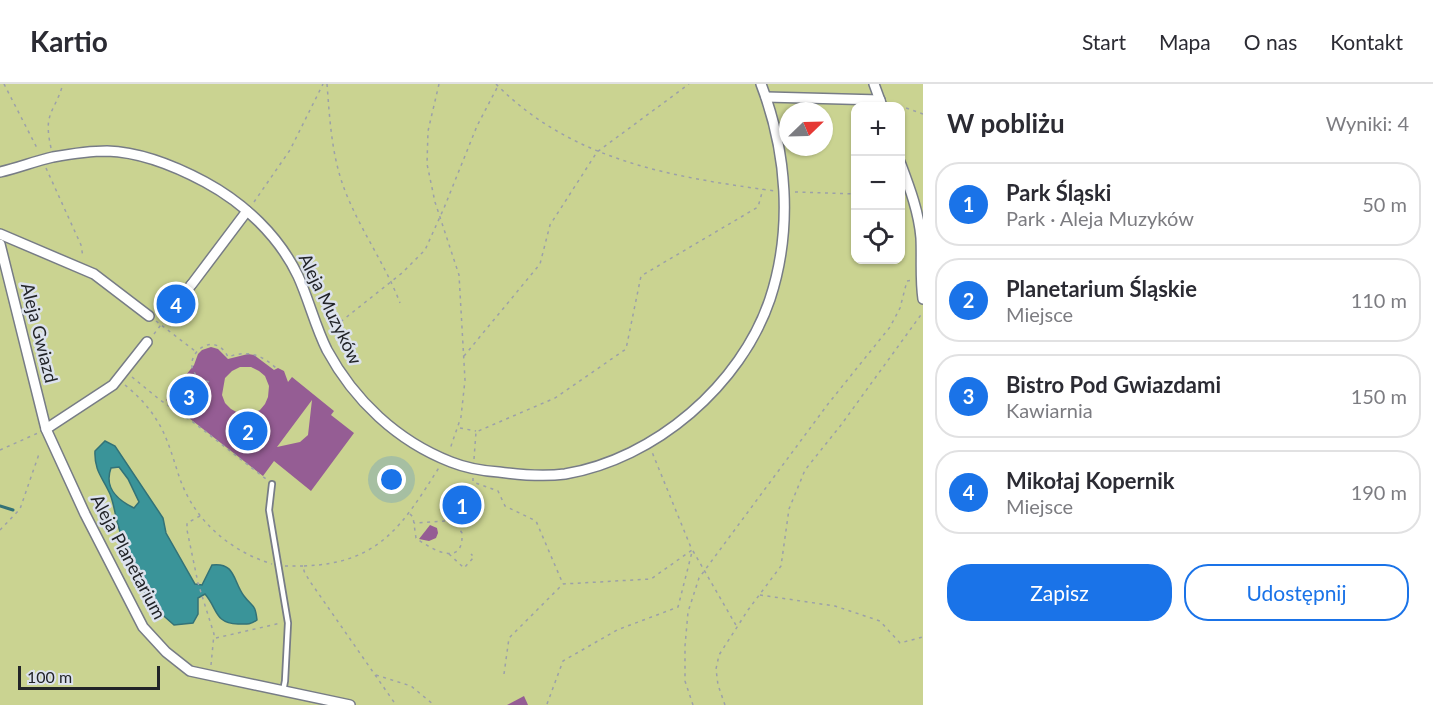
<!DOCTYPE html>
<html lang="pl">
<meta charset="utf-8">
<style>
:root{--surface:#fff;--page:#f2f2f3;--text:#2b2b33;--muted:#7c7c81;--line:#e1e1e2;--accent:#1a73e8}
body{margin:0;font-family:Lato,sans-serif;background:var(--page);color:var(--text)}
.controls{position:absolute;right:18px;top:18px;display:grid;overflow:hidden;border-radius:12px;box-shadow:0 2px 4px #0004}
.controls button{width:54px;height:54px;display:grid;place-items:center;padding:0;border:0;border-bottom:2px solid var(--line);background:var(--surface);color:var(--text);font:30px sans-serif}
.compass{position:absolute;left:779px;top:18px;width:54px;height:54px;border-radius:50%;background:var(--surface);box-shadow:0 2px 4px #0004;rotate:67deg}
.scale{position:absolute;left:18px;bottom:15px;width:142px;box-sizing:border-box;padding-left:6px;border:3px solid #222428;border-top:0;font-size:16px;line-height:21px;white-space:nowrap;color:#222428;-webkit-text-stroke:4px #dce2ed;paint-order:stroke}
.you{position:absolute;left:392px;top:396px;width:21px;height:21px;margin:-15px;border:4px solid #fff;border-radius:50%;background:#1a73e8;box-shadow:0 0 0 9px #1a73e833}
.badge{display:grid;place-items:center;width:39px;height:39px;border-radius:50%;background:var(--accent);color:#fff;font-size:20px;font-weight:700}
.pin{position:absolute;translate:-50% -50%;border:3px solid #fff;box-shadow:0 2px 6px #0006}
.list{margin:0;padding:0;list-style:none}
h2{display:flex;justify-content:space-between;align-items:center;height:78px;margin:0;padding:0 24px;font-size:26px}
h2 small{font-size:20px;font-weight:400;color:var(--muted)}
.list li{display:grid;grid-template-columns:39px 1fr auto;gap:18px;align-items:center;box-sizing:border-box;height:84px;margin:0 12px 12px;padding:0 12px;border:2px solid var(--line);border-radius:24px}
.list b{display:block;font-size:22px;white-space:nowrap}
.list p{margin:0;font-size:20px;white-space:nowrap;color:var(--muted)}
.list em{font-size:20px;font-style:normal;color:var(--muted)}
.actions{display:flex;gap:12px;padding:18px 24px}
.actions a{flex:1;padding:14px 0;border:2px solid var(--accent);border-radius:24px;text-align:center;font-size:21px;color:var(--accent)}
.actions .main{background:var(--accent);color:#fff}
.icon{flex:none;width:33px;height:33px;fill:none;stroke:currentColor;stroke-width:2;stroke-linecap:round;stroke-linejoin:round}
.map{position:relative;flex:none;width:923px;height:621px;overflow:hidden}
header{display:flex;align-items:center;gap:36px;box-sizing:border-box;height:84px;padding:0 30px;background:var(--surface);border-bottom:2px solid var(--line)}
header strong{font-size:28px}
nav{display:flex;gap:33px;margin-inline-start:auto;font-size:21px}
main{display:flex}
aside{flex:1;background:var(--surface)}
.map>svg:first-child{display:block}
.green{fill:#cad391;fill-rule:evenodd}
.water{fill:#3a9499;stroke:#337277;stroke-width:1.5;fill-rule:evenodd}
.lines{fill:none;stroke-linecap:round;stroke-linejoin:round}
.stream{stroke:#337277;stroke-width:3}
.building{fill:#955d94;fill-rule:evenodd}
.lane-casing{stroke:#777c86;stroke-width:8}
.street-casing{stroke:#777c86;stroke-width:12}
.path{stroke:#9ca0a9;stroke-width:1.5;stroke-dasharray:3 4.5;stroke-linecap:butt}
.lane{stroke:#fff;stroke-width:4.5}
.street{stroke:#fff;stroke-width:9}
.labels{text-anchor:middle;stroke-width:5;stroke-linejoin:round;paint-order:stroke}
.street-label{font-size:18px;fill:#222428;stroke:#dce2ed}
</style>
<header>
<strong>Kartio</strong>
<nav><a>Start</a><a>Mapa</a><a>O nas</a><a>Kontakt</a></nav>
</header>
<main>
<div class="map">
<svg width="923" height="621" viewBox="0 0 923 621">
<rect width="100%" height="100%" fill="#dce2ed"/>
<path class="green" d="M0,0H923V198L920,200L923,220V621H0ZM856,22H900V176H856ZM788,27H824V63H788Z"/>
<path class="water" d="M105,357L115,362L163,434L166,449L195,500L202,501L212,481C236,478 233,498 244,512C253,524 255,519 257,536C250,541 246,540 238,540C214,539 218,525 205,510L198,514V530L193,539L174,541C140,514 130,482 118,441C115,431 114,420 110,410C103,394 94,387 95,367ZM119,383L128,395L139,418L134,424C117,416 104,403 111,384Z"/>
<g class="lines">
<path class="stream" d="M0,422L13,426"/>
</g>
<g class="building">
<path d="M211,263L218,265L228,275L248,270L254,271L274,286L278,284L284,287L288,298L292,293L334,327L331,331L354,349L311,407L274,377L263,392L166,316L194,281L198,270L202,266ZM240,283H251L259,287L265,292L269,302L268,313L265,320L260,326L251,330H240L231,325L225,319L222,311L225,294L232,287ZM312,316L308,351L300,358L277,363Z"/>
<path d="M430,441L437,444L438,449L436,454L429,457L419,455Z"/>
<path d="M524,612L528,621H507Z"/>
</g>
<g class="lines">
<defs>
<path id="lane" d="M272,400L269,426L288,539L285,597L283,607"/>
<g id="street">
<path d="M874,0L882,22"/>
<path d="M766,13L880,16"/>
<path d="M900,78C909,102 919,128 921,154C922,175 920,194 923,215"/>
<path d="M0,88C18,84 35,77 53,73C70,70 89,67 107,67C140,68 177,83 205,98C244,119 279,152 298,192C309,216 315,242 327,266C354,316 397,357 451,378C466,384 483,387 499,388C521,391 543,393 565,390C655,375 741,301 770,215C793,145 787,68 761,0"/>
<path d="M0,150L94,190L149,232"/>
<path d="M0,160L46,345L85,430L143,543L166,568L190,587L350,621"/>
<path d="M192,200L247,127"/>
<path d="M185,210L191,201"/>
<path d="M46,345L113,301L147,258"/>
</g>
</defs>
<use href="#lane" class="lane-casing"/>
<use href="#street" class="street-casing"/>
<g class="path">
<path d="M4,0L38,66"/>
<path d="M327,0C330,39 332,78 348,114C363,150 386,182 400,219"/>
<path d="M439,0L428,47L427,80L435,118L459,191L465,296L461,333L450,365"/>
<path d="M496,0C572,77 672,93 775,107"/>
<path d="M892,19L923,30"/>
<path d="M51,64C43,28 54,30 63,0"/>
<path d="M46,84L81,161L83,173"/>
<path d="M795,108L856,110"/>
<path d="M254,118L290,66L323,0"/>
<path d="M172,226L169,219L175,214"/>
<path d="M156,237L195,267"/>
<path d="M329,247L402,189L425,166L444,124L477,42L499,0"/>
<path d="M154,250L172,226L178,227L181,224L182,218"/>
<path d="M464,272L540,180L550,141L597,68L689,0"/>
<path d="M132,293L160,316L193,338L266,395"/>
<path d="M209,298C168,286 211,238 228,273C247,266 261,270 276,284"/>
<path d="M125,301C137,311 148,322 156,335C168,353 173,375 180,395C195,437 230,467 272,480"/>
<path d="M460,344L476,347"/>
<path d="M0,366L38,349"/>
<path d="M474,375L476,348L555,314L626,265L641,192L758,123L763,105"/>
<path d="M473,394V398L498,407L505,422L536,437L563,500"/>
<path d="M410,430L413,433L416,454C431,465 464,485 462,449L456,440L445,437L414,439"/>
<path d="M200,432L187,439V446L198,499L214,550L211,581"/>
<path d="M0,446L20,425L39,370"/>
<path d="M693,467L737,543"/>
<path d="M449,470L464,484L474,473L471,470"/>
<path d="M285,482H304V487L309,496L396,621"/>
<path d="M304,482C380,479 402,442 440,382"/>
<path d="M760,511L835,522L880,537L900,559L923,553"/>
<path d="M216,554L281,539"/>
<path d="M504,590L509,554L563,500L651,495L692,466L652,368"/>
<path d="M376,591L411,602L434,621"/>
<path d="M547,620L563,577L617,546L678,523L692,468"/>
<path d="M693,621L685,597V562L688,528L699,494L828,320L890,243L900,224L907,197L913,196"/>
<path d="M725,621L718,601L716,585L719,571L748,526L781,482L789,425L805,386L841,341L923,228"/>
</g>
<use href="#lane" class="lane"/>
<use href="#street" class="street"/>
</g>
<g class="labels">
<g class="street-label">
<text transform="translate(330 225) rotate(64)" y="6">Aleja Muzyków</text>
<text transform="translate(39 249) rotate(76)" y="6">Aleja Gwiazd</text>
<text transform="translate(128 473) rotate(62)" y="6">Aleja Planetarium</text>
</g>
</g>
</svg>
<div class="controls">
<button>+</button>
<button>−</button>
<button><svg class="icon" aria-label="locate" viewBox="0 0 24 24"><circle cx="12" cy="12" r="6"/><path d="M12 2v4M12 18v4M2 12h4M18 12h4"/></svg></button>
</div>
<svg class="compass" viewBox="-18 -18 36 36"><path d="M0-13l5 13h-10z" fill="#e53935"/><path d="M0 13l5-13h-10z" fill="#7c7c81"/></svg>
<div class="scale">100 m</div>
<div class="you"></div>
<div class="pin badge" style="left:462px;top:421px">1</div>
<div class="pin badge" style="left:248px;top:347px">2</div>
<div class="pin badge" style="left:189px;top:312px">3</div>
<div class="pin badge" style="left:176px;top:220px">4</div>
</div>
<aside>
<h2>W pobliżu<small>Wyniki: 4</small></h2>
<ul class="list">
<li><span class="badge">1</span><div><b>Park Śląski</b><p>Park · Aleja Muzyków</p></div><em>50 m</em></li>
<li><span class="badge">2</span><div><b>Planetarium Śląskie</b><p>Miejsce</p></div><em>110 m</em></li>
<li><span class="badge">3</span><div><b>Bistro Pod Gwiazdami</b><p>Kawiarnia</p></div><em>150 m</em></li>
<li><span class="badge">4</span><div><b>Mikołaj Kopernik</b><p>Miejsce</p></div><em>190 m</em></li>
</ul>
<div class="actions"><a class="main">Zapisz</a><a>Udostępnij</a></div>
</aside>
</main>
